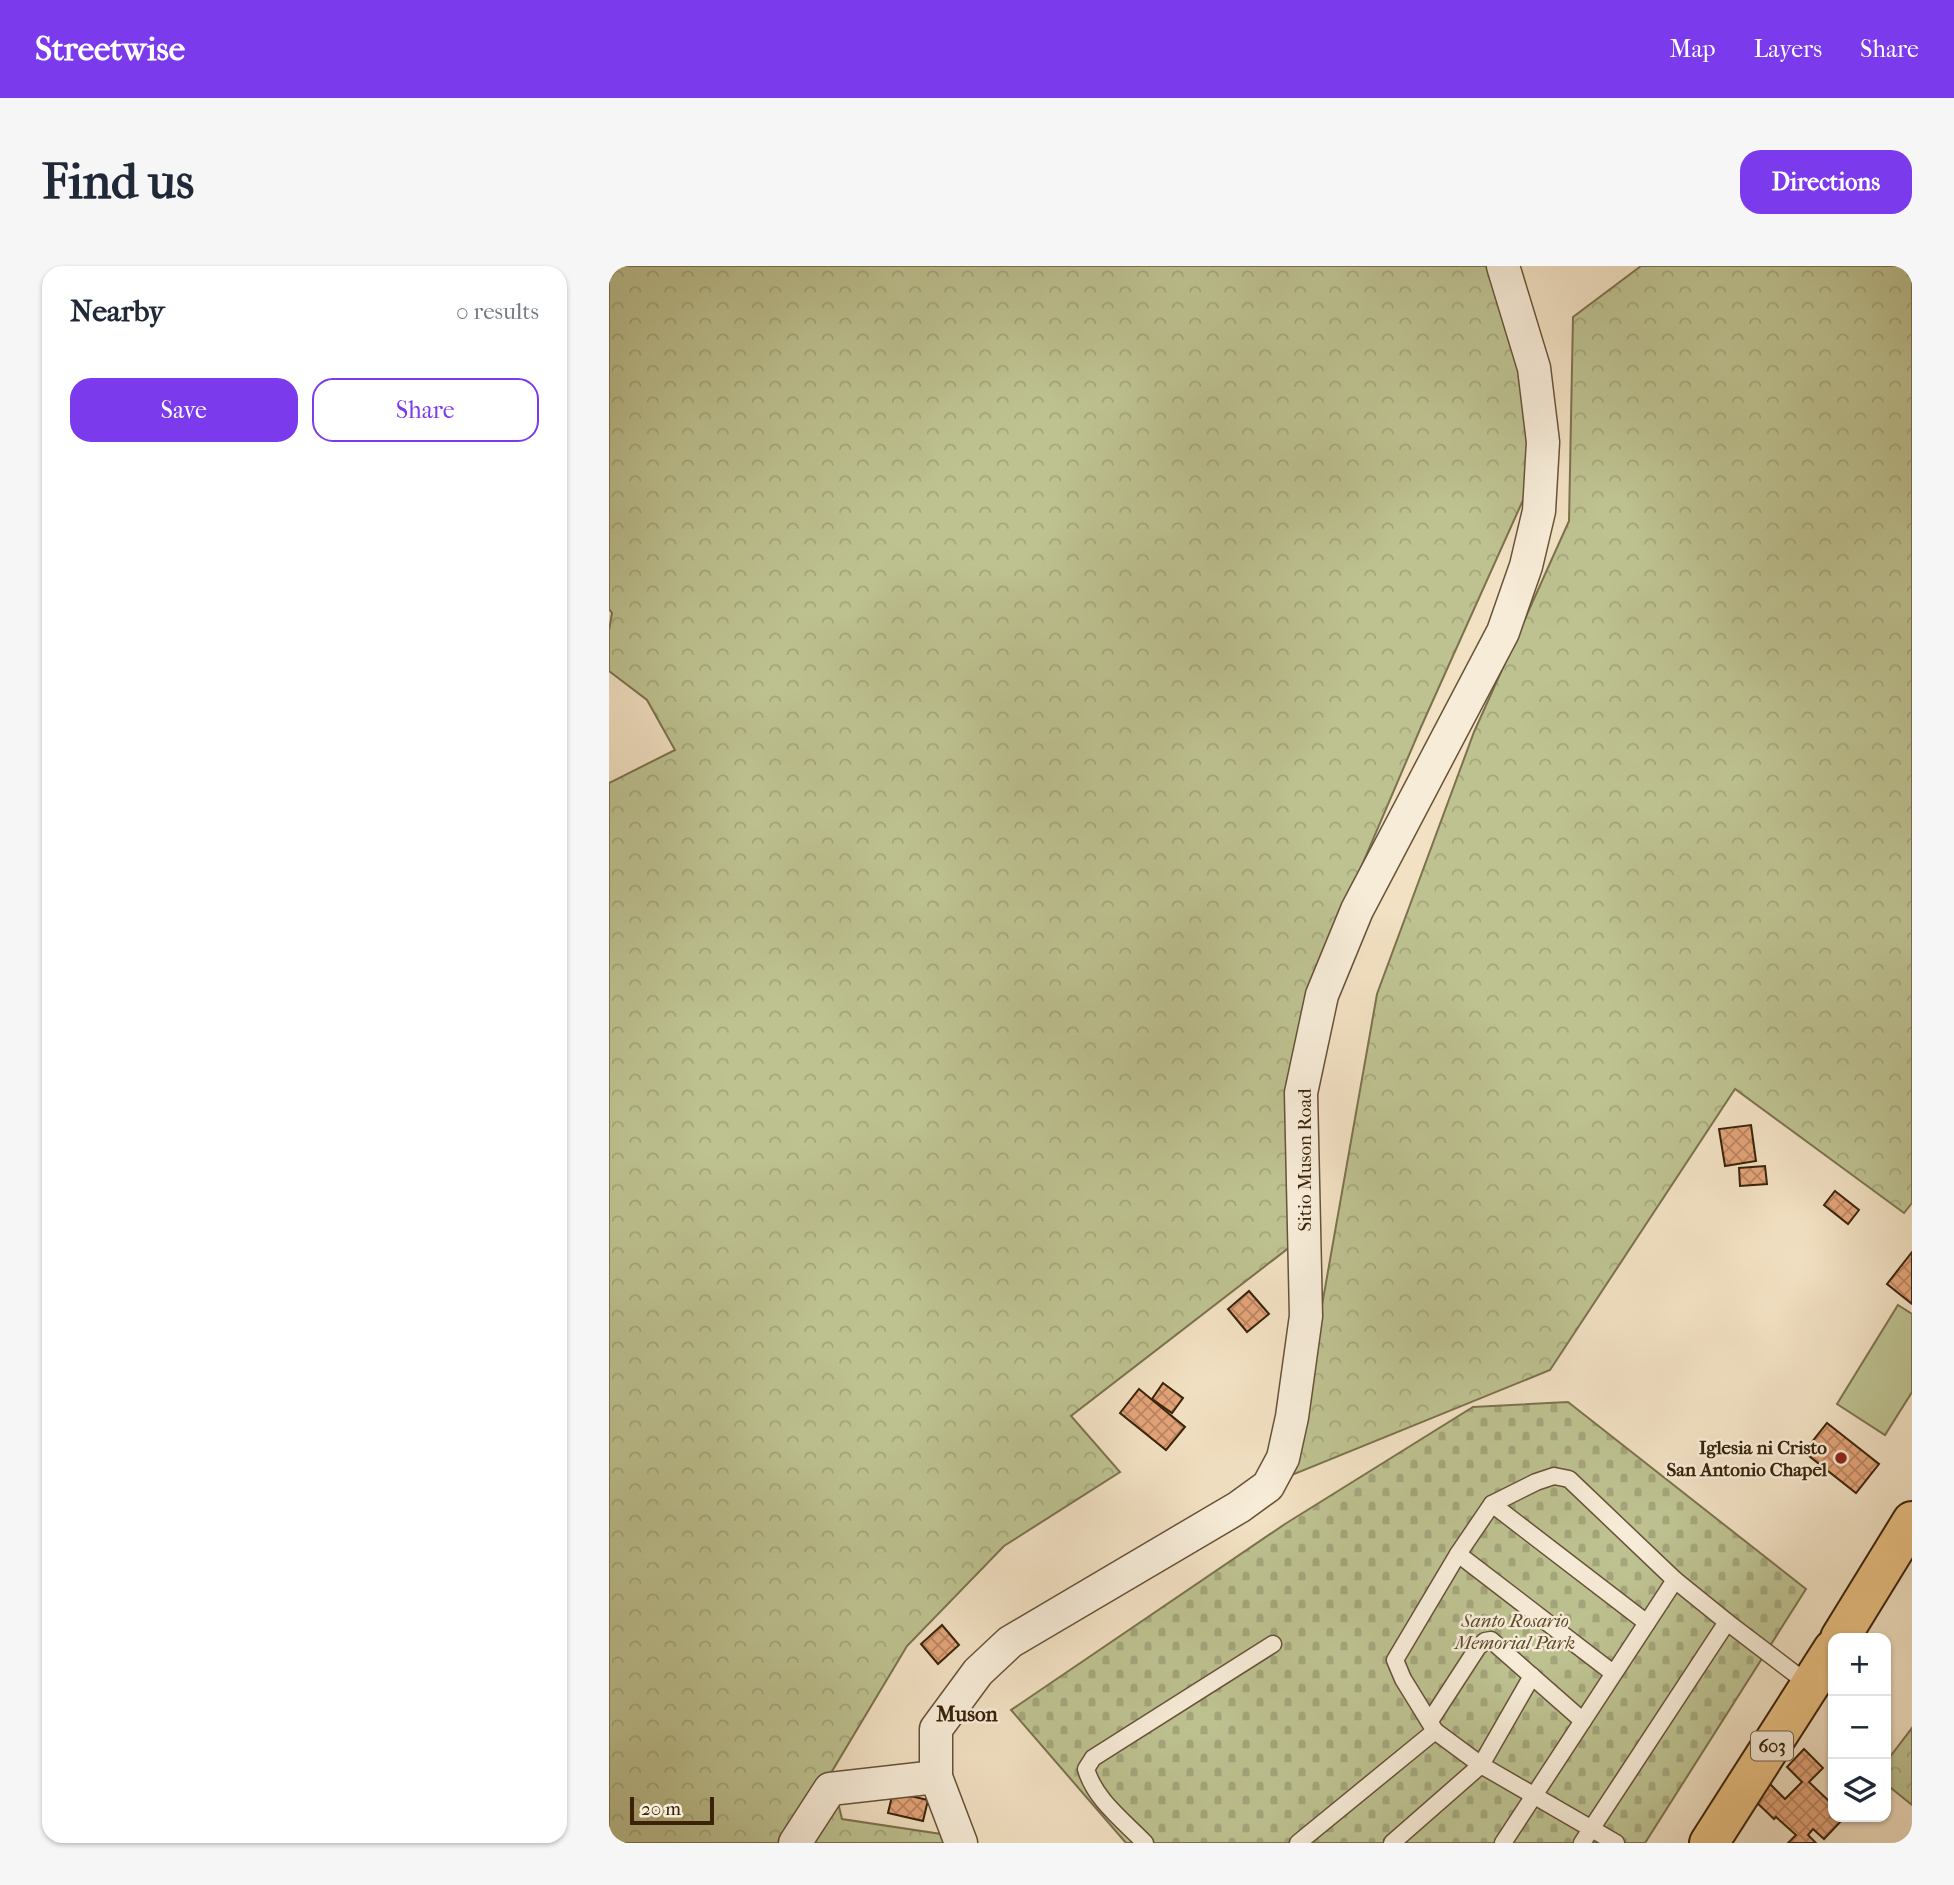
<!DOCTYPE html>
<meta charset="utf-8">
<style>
:root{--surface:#fff;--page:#f6f6f7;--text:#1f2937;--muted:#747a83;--line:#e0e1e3;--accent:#7c3aed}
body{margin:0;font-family:"IM FELL French Canon",serif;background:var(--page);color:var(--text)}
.controls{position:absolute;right:21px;bottom:21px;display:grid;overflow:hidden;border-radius:14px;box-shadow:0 2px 5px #0004}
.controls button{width:63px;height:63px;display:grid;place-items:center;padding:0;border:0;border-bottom:2px solid var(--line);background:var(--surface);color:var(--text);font:35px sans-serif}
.scale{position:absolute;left:21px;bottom:18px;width:84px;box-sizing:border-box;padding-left:7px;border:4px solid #3a2309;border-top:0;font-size:19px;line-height:24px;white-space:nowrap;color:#3a2309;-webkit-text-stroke:5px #f7ecd8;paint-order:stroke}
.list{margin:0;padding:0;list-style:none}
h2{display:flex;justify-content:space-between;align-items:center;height:91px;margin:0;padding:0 28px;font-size:30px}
h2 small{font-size:23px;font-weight:400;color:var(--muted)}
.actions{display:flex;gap:14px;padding:21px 28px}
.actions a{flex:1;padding:16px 0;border:2px solid var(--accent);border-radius:21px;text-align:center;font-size:24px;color:var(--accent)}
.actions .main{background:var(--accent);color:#fff}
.icon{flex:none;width:38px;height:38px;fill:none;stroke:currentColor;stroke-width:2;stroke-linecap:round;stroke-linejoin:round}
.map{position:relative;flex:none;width:1303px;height:1577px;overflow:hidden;border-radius:21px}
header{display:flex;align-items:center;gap:42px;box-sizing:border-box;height:98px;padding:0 35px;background:var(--accent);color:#fff}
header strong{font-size:33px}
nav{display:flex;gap:38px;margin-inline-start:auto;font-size:24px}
.intro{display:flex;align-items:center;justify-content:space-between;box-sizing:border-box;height:168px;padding:0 42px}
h1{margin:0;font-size:49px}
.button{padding:18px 32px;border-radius:21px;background:var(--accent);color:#fff;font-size:24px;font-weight:700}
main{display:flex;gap:42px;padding:0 42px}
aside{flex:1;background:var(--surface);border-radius:21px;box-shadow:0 2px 5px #0004}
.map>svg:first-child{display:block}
.grass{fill:#bec291;stroke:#7c724d;stroke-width:2}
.forest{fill:url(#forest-crowns);stroke:#7c724d;stroke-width:2}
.cemetery{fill:url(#cemetery-stones);stroke:#7c724d;stroke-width:2}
.building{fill:url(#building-cross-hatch);stroke:#3a2309;stroke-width:2}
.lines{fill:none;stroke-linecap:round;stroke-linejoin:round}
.lane-casing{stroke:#685238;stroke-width:19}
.street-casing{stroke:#685238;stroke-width:35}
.primary-casing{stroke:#3a2309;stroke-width:42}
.lane{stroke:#f7ecd8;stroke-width:16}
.street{stroke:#f7ecd8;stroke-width:32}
.primary{stroke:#e9c082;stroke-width:38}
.poi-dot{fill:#8f2418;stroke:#f7ecd8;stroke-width:2.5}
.labels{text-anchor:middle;stroke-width:5;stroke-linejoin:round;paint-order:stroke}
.shield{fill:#f7ecd8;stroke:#735f47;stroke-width:2}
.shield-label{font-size:18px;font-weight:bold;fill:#3a2309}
.street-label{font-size:19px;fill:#3a2309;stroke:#f7ecd8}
.poi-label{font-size:19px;font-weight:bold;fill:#3a2309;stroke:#f7ecd8;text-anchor:end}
.park-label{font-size:19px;font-style:italic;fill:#5b4b2b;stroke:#f7ecd8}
.neighbourhood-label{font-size:21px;font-weight:bold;fill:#3a2309;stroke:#f7ecd8}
</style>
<header>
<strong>Streetwise</strong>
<nav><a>Map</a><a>Layers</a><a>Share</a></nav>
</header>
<div class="intro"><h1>Find us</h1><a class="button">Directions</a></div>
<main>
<aside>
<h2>Nearby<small>0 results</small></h2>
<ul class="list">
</ul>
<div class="actions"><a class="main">Save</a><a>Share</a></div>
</aside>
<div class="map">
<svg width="1303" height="1577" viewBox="0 0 1303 1577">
<defs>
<pattern id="forest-crowns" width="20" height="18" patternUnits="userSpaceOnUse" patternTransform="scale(1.75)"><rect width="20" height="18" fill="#bec291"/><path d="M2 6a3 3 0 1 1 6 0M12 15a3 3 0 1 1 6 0" fill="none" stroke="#a4a67c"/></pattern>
<pattern id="cemetery-stones" width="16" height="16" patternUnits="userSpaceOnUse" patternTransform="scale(1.75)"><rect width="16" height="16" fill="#bec291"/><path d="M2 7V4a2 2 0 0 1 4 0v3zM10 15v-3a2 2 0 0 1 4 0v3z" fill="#a4a67c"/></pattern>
<pattern id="building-cross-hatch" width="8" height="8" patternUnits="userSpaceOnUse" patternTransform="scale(1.75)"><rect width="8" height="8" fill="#e4a479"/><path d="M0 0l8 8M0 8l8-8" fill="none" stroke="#ba8561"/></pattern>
</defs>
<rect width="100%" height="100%" fill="#f2e1c3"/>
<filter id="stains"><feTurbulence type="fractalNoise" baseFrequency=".00286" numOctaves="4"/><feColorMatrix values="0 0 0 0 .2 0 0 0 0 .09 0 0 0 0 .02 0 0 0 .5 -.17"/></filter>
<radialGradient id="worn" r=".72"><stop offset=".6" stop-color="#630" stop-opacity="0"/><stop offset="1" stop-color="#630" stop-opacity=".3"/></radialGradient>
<path class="grass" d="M1289,1039L1303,1048V1126L1276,1169L1228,1138Z"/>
<g class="forest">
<path d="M0,0H901L929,118L919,223L812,461L701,721L690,974L462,1150L511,1206L395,1280L298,1380L222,1507L233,1553L332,1568L336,1577H0V517L66,484L38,434L0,405V364L3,347L0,343Z"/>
<path d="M1032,0H1303V937L1295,947L1126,823L941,1104L683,1209L768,728L865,466L960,255L964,51Z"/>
<path d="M1303,1462V1539L1277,1518V1496Z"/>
</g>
<path class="cemetery" d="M959,1136L1197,1323L1036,1577H517L402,1444L676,1258L864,1141Z"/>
<g class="building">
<path d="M1142,859L1147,895L1116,900L1110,863Z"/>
<path d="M1156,900L1158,918L1131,920L1130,902Z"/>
<path d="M1226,925L1250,944L1239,958L1215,939Z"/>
<path d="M1303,986V1038L1278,1018Z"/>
<path d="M640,1025L660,1048L638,1066L619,1043Z"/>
<path d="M554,1117L574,1132L563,1147L543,1133Z"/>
<path d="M530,1123L576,1161L557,1184L511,1147Z"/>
<path d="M1218,1157L1270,1198L1247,1227L1195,1186Z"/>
<path d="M333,1359L350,1379L329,1398L312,1378Z"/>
<path d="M1195,1483L1214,1502L1200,1516L1224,1539V1551H1232L1234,1553L1215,1573L1204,1563L1199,1569L1207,1577H1179L1187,1569L1167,1551L1165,1553L1142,1531L1157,1514L1176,1533L1193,1516L1178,1501Z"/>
<path d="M284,1526L319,1534L314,1555L279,1547Z"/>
</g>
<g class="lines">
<defs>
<g id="lane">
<path d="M883,1238L1038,1357"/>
<path d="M849,1288L1004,1407"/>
<path d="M1118,1356L1202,1420"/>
<path d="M821,1455L869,1381L876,1375L882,1374L974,1455"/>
<path d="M826,1465L794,1413L786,1394L849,1288L883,1238L927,1216L945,1210L960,1213L1066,1314L1118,1356L973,1577"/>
<path d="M536,1577C515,1555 486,1534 477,1503L484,1492L664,1378"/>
<path d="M689,1577L826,1465L872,1499L1007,1577"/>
<path d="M783,1577L872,1499L923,1410"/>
<path d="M894,1577L1066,1314"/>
</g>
<g id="street">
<path d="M186,1577L221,1523L327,1511"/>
<path d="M352,1577L327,1511V1463L369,1406L401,1376L630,1241L659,1220L674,1192L683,1151L697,1050L692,827L713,729L748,644L894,366L917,300L930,245L934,176L925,102L894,0"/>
</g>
<g id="primary">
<path d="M1231,1372L1303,1255"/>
<path d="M1100,1577L1224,1383"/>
</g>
</defs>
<use href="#lane" class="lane-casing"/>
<use href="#street" class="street-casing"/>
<use href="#primary" class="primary-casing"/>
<use href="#lane" class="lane"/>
<use href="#street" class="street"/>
<use href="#primary" class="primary"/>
</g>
<circle class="poi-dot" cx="1232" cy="1192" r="7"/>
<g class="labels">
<rect class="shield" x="1142" y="1465.5" width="42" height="29" rx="5"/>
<g class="shield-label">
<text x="1163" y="1486">603</text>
</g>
<g class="street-label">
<text transform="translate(695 894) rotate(-90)" y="7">Sitio Muson Road</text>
</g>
<g class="poi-label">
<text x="1218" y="1188">Iglesia ni Cristo<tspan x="1218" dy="22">San Antonio Chapel</tspan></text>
</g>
<g class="park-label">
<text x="906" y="1361">Santo Rosario<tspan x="906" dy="22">Memorial Park</tspan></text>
</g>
<g class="neighbourhood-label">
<text x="358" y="1455">Muson</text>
</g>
</g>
<rect width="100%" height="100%" filter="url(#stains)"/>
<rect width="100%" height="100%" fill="url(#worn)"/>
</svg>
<div class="controls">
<button>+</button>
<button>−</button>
<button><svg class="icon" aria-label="layers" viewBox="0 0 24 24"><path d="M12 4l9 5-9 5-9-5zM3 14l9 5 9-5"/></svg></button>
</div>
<div class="scale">20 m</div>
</div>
</main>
